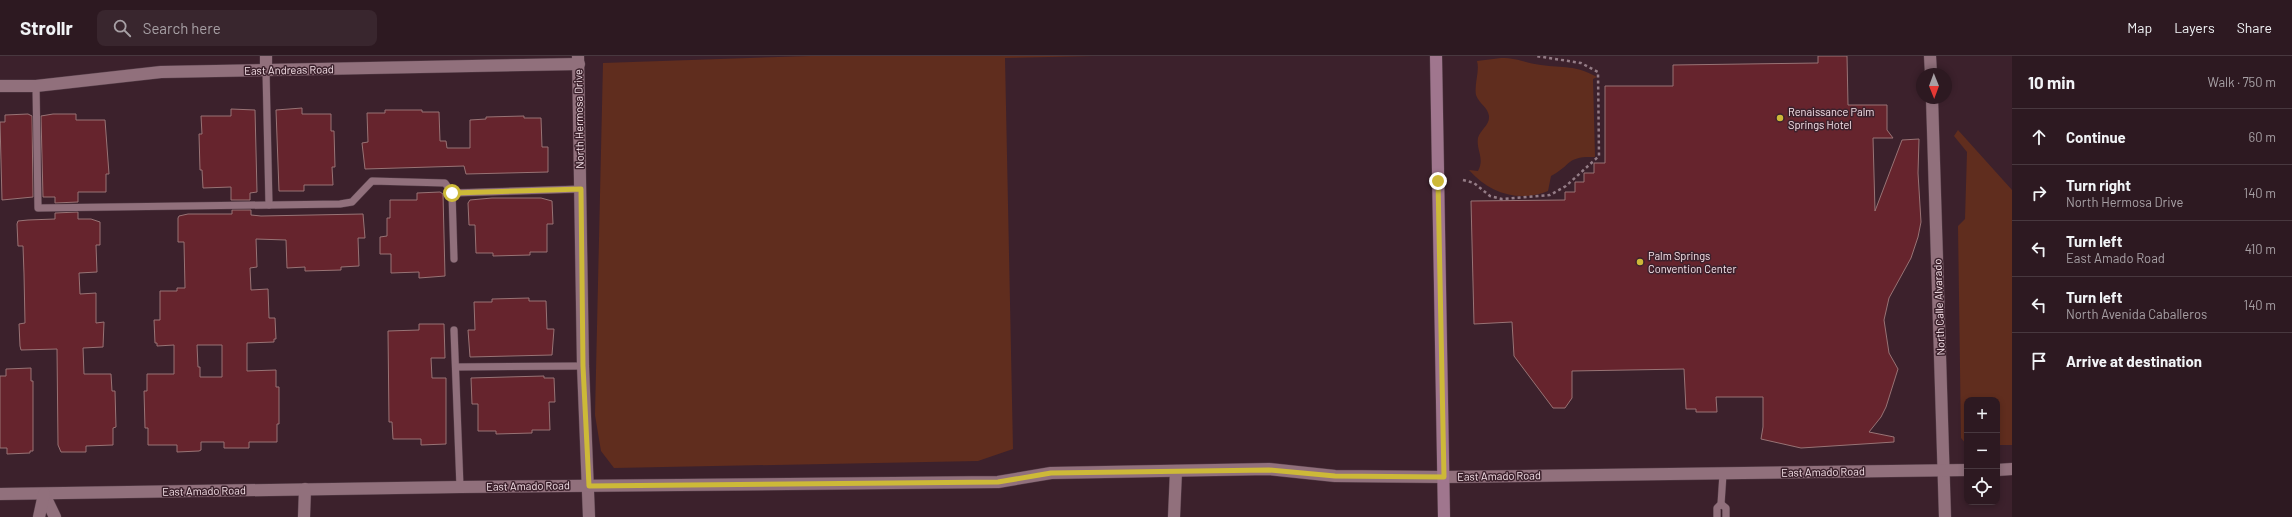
<!DOCTYPE html>
<meta charset="utf-8">
<style>
:root{--surface:#2d1921;--page:#39262e;--text:#f1f3f6;--muted:#a7a0a5;--line:#48383f}
body{margin:0;font-family:Barlow,sans-serif;background:var(--page);color:var(--text)}
.controls{position:absolute;right:12px;bottom:12px;display:grid;overflow:hidden;border-radius:8px;box-shadow:0 2px 6px #0003}
.controls button{width:36px;height:36px;display:grid;place-items:center;padding:0;border:0;border-bottom:1px solid var(--line);background:var(--surface);color:var(--text);font:20px sans-serif}
.compass{position:absolute;left:1916px;top:12px;width:36px;height:36px;border-radius:50%;background:var(--surface);box-shadow:0 2px 6px #0003;rotate:179deg}
.stop{position:absolute;width:12px;height:12px;margin:-9px;border:3px solid #cdb938;border-radius:50%;background:#fff}
.stop.end{background:#cdb938;border-color:#fff;box-shadow:0 1px 4px #0008}
.list{margin:0;padding:0;list-style:none}
h2{display:flex;justify-content:space-between;align-items:center;height:52px;margin:0;padding:0 16px;font-size:17px}
h2 small{font-size:13px;font-weight:400;color:var(--muted)}
.list li{display:grid;grid-template-columns:26px 1fr auto;gap:12px;align-items:center;box-sizing:border-box;height:56px;padding:0 16px;border-top:1px solid var(--line)}
.list b{display:block;font-size:15px;white-space:nowrap}
.list p{margin:0;font-size:13px;white-space:nowrap;color:var(--muted)}
.list em{font-size:13px;font-style:normal;color:var(--muted)}
.icon{flex:none;width:22px;height:22px;fill:none;stroke:currentColor;stroke-width:2;stroke-linecap:round;stroke-linejoin:round}
.map{position:relative;flex:none;width:2012px;height:461px;overflow:hidden}
header{display:flex;align-items:center;gap:24px;box-sizing:border-box;height:56px;padding:0 20px;background:var(--surface);border-bottom:1px solid var(--line)}
header strong{font-size:19px}
nav{display:flex;gap:22px;margin-inline-start:auto;font-size:14px}
.search{width:280px;height:36px;background:var(--page);display:flex;align-items:center;gap:10px;box-sizing:border-box;padding:0 14px;border-radius:8px;color:var(--muted);font-size:15px}
main{display:flex}
aside{flex:1;background:var(--surface)}
.map>svg:first-child{display:block}
.green{fill:#602d1e}
.building{fill:#66242d;stroke:#987375;fill-rule:evenodd}
.lines{fill:none;stroke-linecap:round;stroke-linejoin:round}
.lane-casing{stroke:#553e48;stroke-width:8}
.street-casing{stroke:#553e48;stroke-width:13}
.secondary-casing{stroke:#553e48;stroke-width:13}
.path{stroke:#947c86;stroke-width:2.5;stroke-dasharray:3 3;stroke-linecap:butt}
.lane{stroke:#91707c;stroke-width:7}
.street{stroke:#91707c;stroke-width:12}
.secondary{stroke:#a0768e;stroke-width:12}
.route{stroke:#cdb938;stroke-width:5}
.poi-dot{fill:#cdb938;stroke:#3c212c;stroke-width:1.5}
.labels{text-anchor:middle;stroke-width:3;stroke-linejoin:round;paint-order:stroke}
.street-label{font-size:11px;fill:#f8e4eb;stroke:#3c212c}
.poi-label{font-size:11px;fill:#f8e4eb;stroke:#3c212c;text-anchor:start}
</style>
<header>
<strong>Strollr</strong>
<div class="search"><svg class="icon" aria-label="search" viewBox="0 0 24 24"><circle cx="10" cy="10" r="6"/><path d="M15 15l6 6"/></svg>Search here</div>
<nav><a>Map</a><a>Layers</a><a>Share</a></nav>
</header>
<main>
<div class="map">
<svg width="2012" height="461" viewBox="0 0 2012 461">
<rect width="100%" height="100%" fill="#3c212c"/>
<g class="green">
<path d="M810,0H1094L1005,2L1013,393L978,405L614,412L601,395L595,359L603,7Z"/>
<path d="M1501,2C1518,2 1525,7 1541,9C1563,12 1576,9 1597,21L1593,23L1595,101C1566,100 1573,108 1551,120L1548,135C1519,147 1489,137 1469,114L1478,115C1485,102 1476,94 1478,82C1480,74 1490,69 1489,60C1488,51 1479,48 1476,39C1474,28 1480,15 1477,5Z"/>
<path d="M1958,74L2012,134V389H1997V344H1967V389L1961,382L1958,170L1965,163L1967,96L1954,80Z"/>
</g>
<g class="building">
<path d="M1818,0H1847L1848,49H1887V74L1893,82H1873L1875,155L1902,84L1919,83L1918,117L1921,166L1918,181L1911,202L1889,242L1884,264L1889,297L1898,313L1886,351L1881,361L1869,376L1894,381V386L1801,392L1761,383L1763,371V341H1716L1717,356H1696V353H1686L1684,313L1572,315V342L1565,352H1553L1514,300L1512,266L1474,268L1471,145L1565,144V136H1575V126H1584V117H1594V107H1605V30H1673V9L1818,7Z"/>
<path d="M302,52V58H331V75H334L335,111H332L333,129H304V135H279L276,54Z"/>
<path d="M231,53L255,54L257,136L250,137V144H231V131L203,132L202,114H200L199,78H202L201,60H231Z"/>
<path d="M385,54H422V56H439L440,85H446L447,92H470V64L486,63V61L524,60V62H541L542,91H548V116L466,118L464,110L365,113L362,87L368,86L367,57H385Z"/>
<path d="M28,58L32,60L33,141L2,144L0,66H5V59Z"/>
<path d="M53,58H76V64H105L109,118H106V136H78V146L55,147V141H43L41,60Z"/>
<path d="M440,136L443,138L445,220L419,222V216L391,217V198H380V181L387,180V162H390V144H417V137Z"/>
<path d="M492,142H541L552,145L553,168H547V196H530V199L493,200V197H476L475,169H469L468,147L470,144Z"/>
<path d="M232,154H251V159L261,160L363,158L365,182H358L359,210L341,211V214L305,215V211L287,212L286,184L256,183L257,211L250,212L251,234L268,233L269,262H275L276,283H274V286L247,287V315L276,314V331H279V368H277V386H249V392H224V386H201V394L199,395L177,396V389H148V372H145L144,335H147V318H174V289L157,290V287H155L154,264H160V235H177V232H185L184,186H178V162L179,160L188,158H232ZM197,289H222V321H200V311H198Z"/>
<path d="M78,156V163H91L100,166V189H96L97,216L79,217L80,238L96,237V267L104,266L103,291L83,292L84,318H111L112,335H115L116,371L113,372V389L86,390V396H61L58,389L57,293L21,294L20,290L19,268L25,267L24,218L23,190H18L17,168L18,165L28,164L55,163V157Z"/>
<path d="M529,242V245H546L547,273H554L552,299L470,301L468,274H475L474,246H492V243Z"/>
<path d="M419,268H444L445,302H431L432,322H446V388L421,389V383H393L392,366H389L388,275L419,274Z"/>
<path d="M31,312V325H33V395H30V397L7,398V392H0V320H6V313Z"/>
<path d="M544,320V322H554L555,346H549L550,374H532V377L496,378V375H478V348H472L471,322Z"/>
</g>
<g class="lines">
<defs>
<g id="lane">
<path d="M266,15L269,149"/>
<path d="M36,30L38,152L340,148L352,146L372,125L445,127L452,137L581,133"/>
<path d="M452,137L454,203"/>
<path d="M454,274L460,431"/>
<path d="M456,311L583,310"/>
<path d="M1721,448L1726,452V461"/>
<path d="M1717,461V452L1721,448L1723,418"/>
</g>
<g id="street">
<path d="M266,0V15"/>
<path d="M578,0L583,310L589,461"/>
<path d="M1930,0L1931,18"/>
<path d="M0,30H36L161,16L579,8"/>
<path d="M1932,42L1945,461"/>
<path d="M1997,414L2012,413"/>
<path d="M0,438L460,431L998,426L1051,417L1269,413L1335,420L1444,421L1967,414"/>
<path d="M44,438L55,461"/>
<path d="M39,461L44,438"/>
<path d="M304,461L305,433"/>
<path d="M1174,461L1176,415"/>
</g>
<path id="secondary" d="M1436,0L1444,461"/>
</defs>
<use href="#lane" class="lane-casing"/>
<use href="#street" class="street-casing"/>
<use href="#secondary" class="secondary-casing"/>
<path class="path" d="M1463,124L1474,127L1490,140L1502,143L1550,139L1566,130L1599,100L1598,16L1581,7L1536,0"/>
<use href="#lane" class="lane"/>
<use href="#street" class="street"/>
<use href="#secondary" class="secondary"/>
</g>
<g class="lines">
<path class="route" d="M452,137L581,133L583,310L589,430L998,426L1051,417L1269,414L1335,420L1444,421L1438,125"/>
</g>
<g class="poi-dot">
<circle cx="1780" cy="62" r="4"/>
<circle cx="1640" cy="206" r="4"/>
</g>
<g class="labels">
<g class="street-label">
<text transform="translate(289 14) rotate(-1)" y="4">East Andreas Road</text>
<text transform="translate(579 63) rotate(-91)" y="4">North Hermosa Drive</text>
<text transform="translate(1939 251) rotate(-92)" y="4">North Calle Alvarado</text>
<text transform="translate(1823 416) rotate(-1)" y="4">East Amado Road</text>
<text transform="translate(1499 420) rotate(-1)" y="4">East Amado Road</text>
<text transform="translate(528 430) rotate(-1)" y="4">East Amado Road</text>
<text transform="translate(204 435) rotate(-1)" y="4">East Amado Road</text>
</g>
<g class="poi-label">
<text x="1788" y="60">Renaissance Palm<tspan x="1788" dy="13">Springs Hotel</tspan></text>
<text x="1648" y="204">Palm Springs<tspan x="1648" dy="13">Convention Center</tspan></text>
</g>
</g>
</svg>
<div class="controls">
<button>+</button>
<button>−</button>
<button><svg class="icon" aria-label="locate" viewBox="0 0 24 24"><circle cx="12" cy="12" r="6"/><path d="M12 2v4M12 18v4M2 12h4M18 12h4"/></svg></button>
</div>
<svg class="compass" viewBox="-18 -18 36 36"><path d="M0-13l5 13h-10z" fill="#e53935"/><path d="M0 13l5-13h-10z" fill="#a7a0a5"/></svg>
<div class="stop" style="left:452px;top:137px"></div>
<div class="stop end" style="left:1438px;top:125px"></div>
</div>
<aside>
<h2>10 min<small>Walk · 750 m</small></h2>
<ul class="list">
<li><svg class="icon" aria-label="ahead" viewBox="0 0 24 24"><path d="M12 20V5M6 11l6-6 6 6"/></svg><div><b>Continue</b></div><em>60 m</em></li>
<li><svg class="icon" aria-label="right" viewBox="0 0 24 24"><path d="M7 20v-9h11M14 6l5 5-5 5"/></svg><div><b>Turn right</b><p>North Hermosa Drive</p></div><em>140 m</em></li>
<li><svg class="icon" aria-label="left" viewBox="0 0 24 24"><path d="M17 20v-9H6M10 6l-5 5 5 5"/></svg><div><b>Turn left</b><p>East Amado Road</p></div><em>410 m</em></li>
<li><svg class="icon" aria-label="left" viewBox="0 0 24 24"><path d="M17 20v-9H6M10 6l-5 5 5 5"/></svg><div><b>Turn left</b><p>North Avenida Caballeros</p></div><em>140 m</em></li>
<li><svg class="icon" aria-label="arrive" viewBox="0 0 24 24"><path d="M6 21V4h12l-3 4 3 4H6"/></svg><div><b>Arrive at destination</b></div></li>
</ul>
</aside>
</main>
